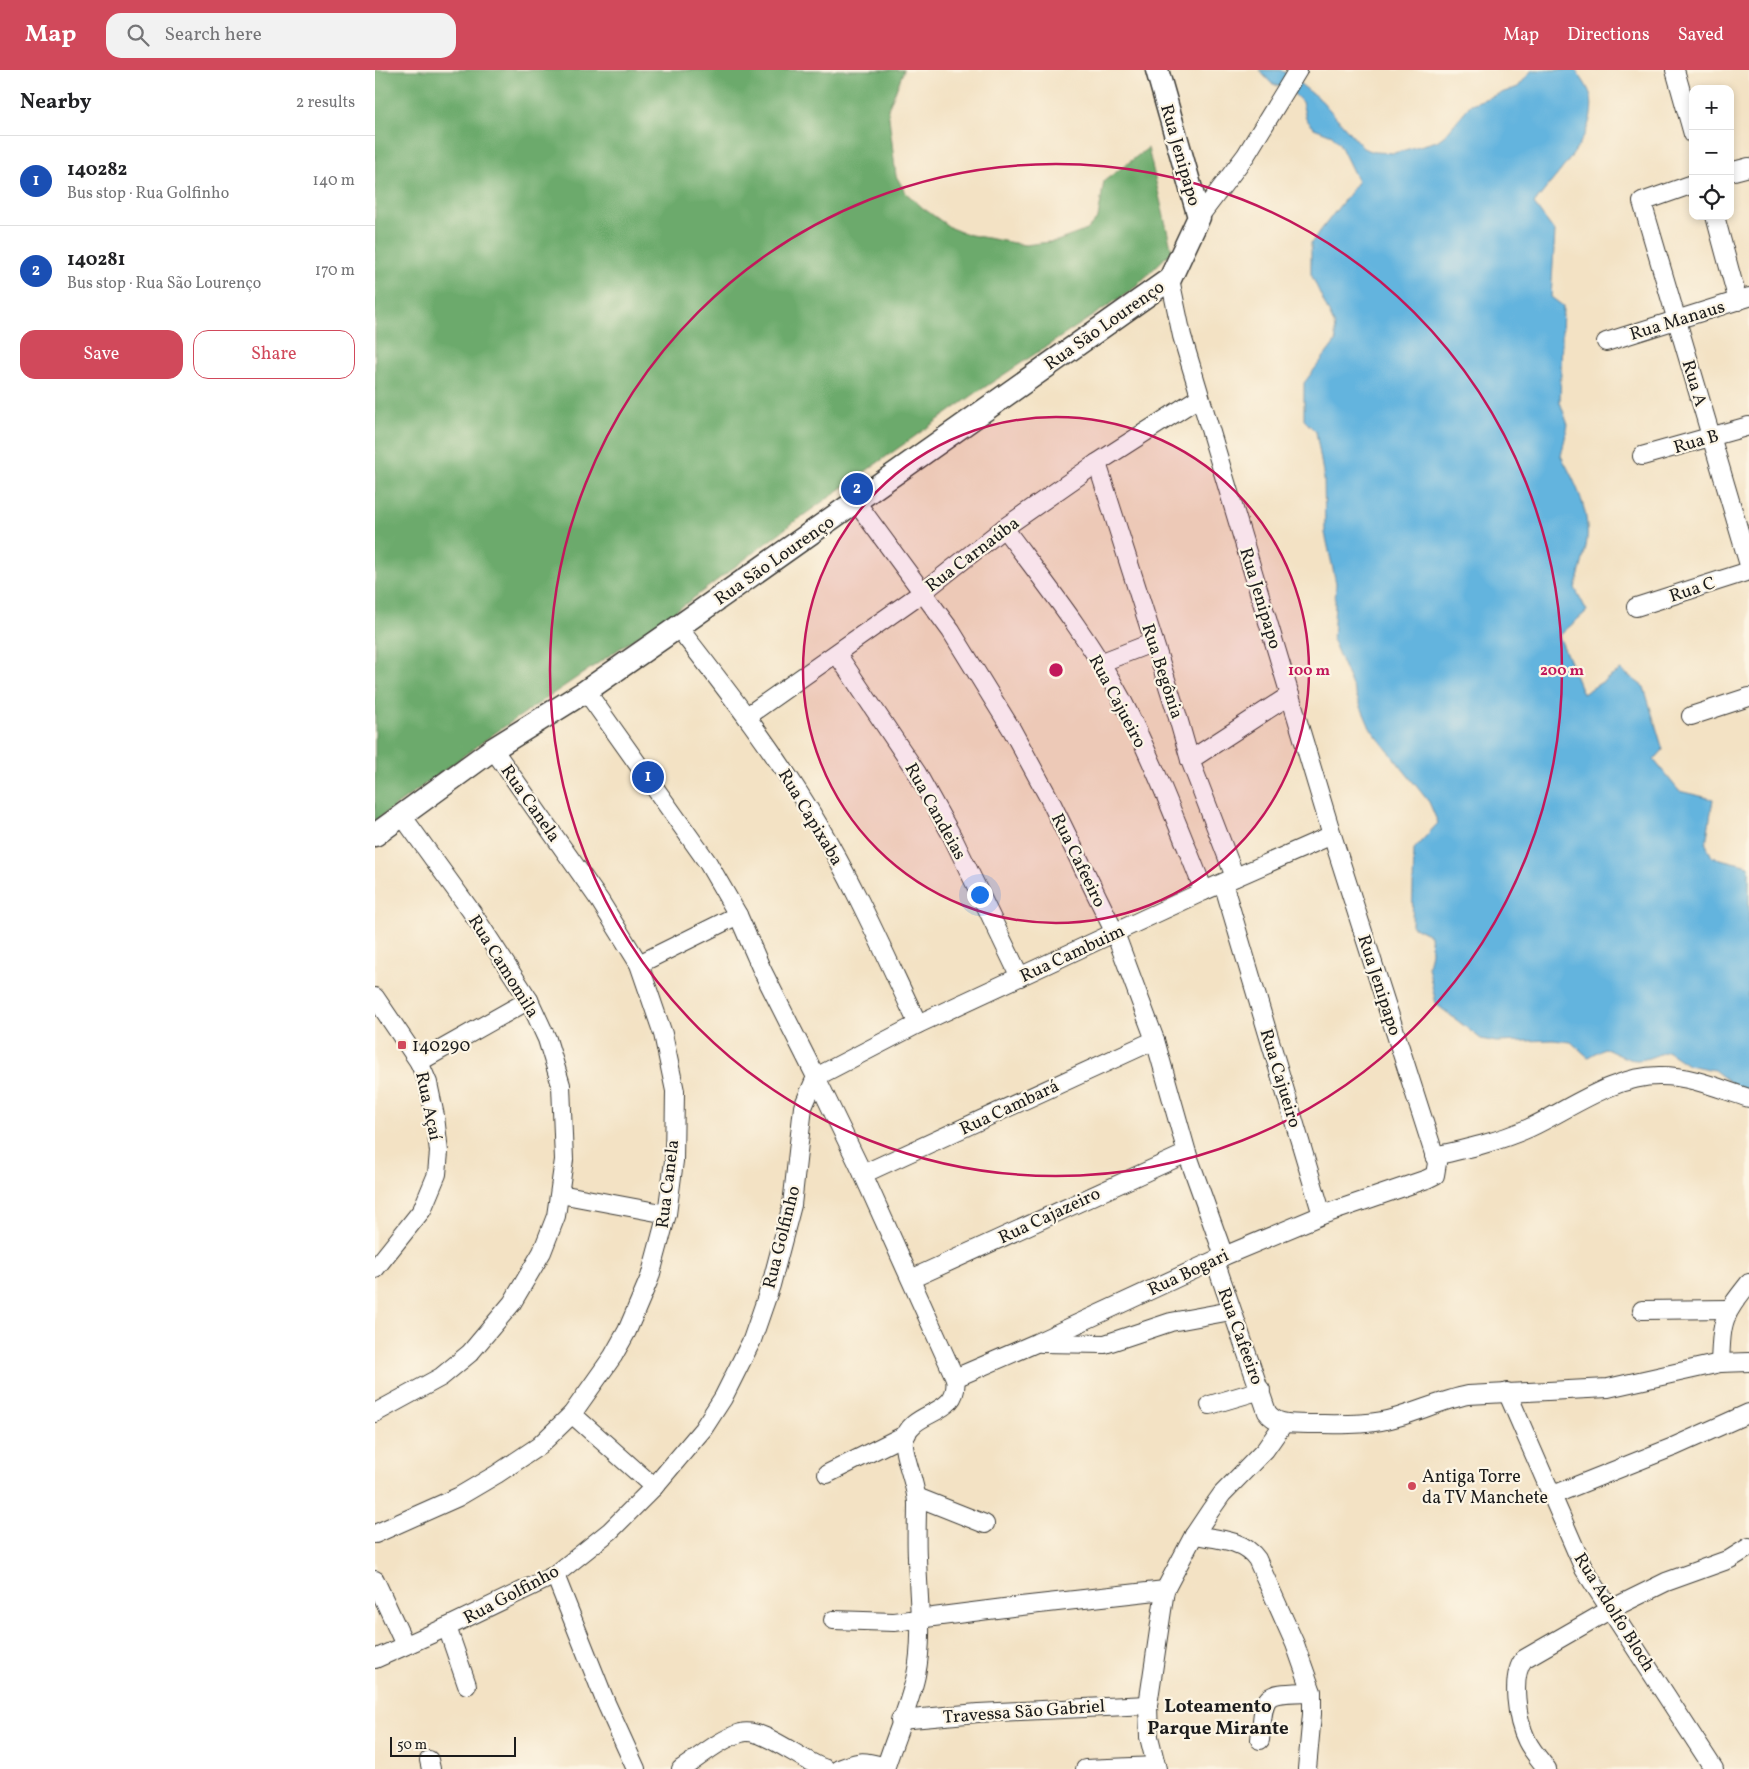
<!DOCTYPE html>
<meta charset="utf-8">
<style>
:root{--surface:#fff;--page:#f2f2f2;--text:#202124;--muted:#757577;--line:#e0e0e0;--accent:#d1495b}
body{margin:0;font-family:Vollkorn,serif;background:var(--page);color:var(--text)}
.controls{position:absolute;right:15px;top:15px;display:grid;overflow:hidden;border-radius:10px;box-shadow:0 2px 8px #0003}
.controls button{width:45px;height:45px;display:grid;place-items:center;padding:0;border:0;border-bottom:1px solid var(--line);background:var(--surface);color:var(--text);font:25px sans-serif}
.scale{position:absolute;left:15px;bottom:12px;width:126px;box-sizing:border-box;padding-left:5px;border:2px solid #1c1c1c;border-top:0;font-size:14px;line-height:18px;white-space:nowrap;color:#1c1c1c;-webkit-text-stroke:4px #fcf5e5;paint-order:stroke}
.you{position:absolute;left:604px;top:824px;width:18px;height:18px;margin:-12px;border:4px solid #fff;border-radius:50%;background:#1a73e8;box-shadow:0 0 0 8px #1a73e833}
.badge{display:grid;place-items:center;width:32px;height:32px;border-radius:50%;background:var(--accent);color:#fff;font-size:16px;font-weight:700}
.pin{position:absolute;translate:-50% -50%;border:2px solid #fff;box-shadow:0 1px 5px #0006}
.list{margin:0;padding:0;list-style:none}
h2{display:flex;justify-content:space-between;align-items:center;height:65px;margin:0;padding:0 20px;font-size:21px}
h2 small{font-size:16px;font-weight:400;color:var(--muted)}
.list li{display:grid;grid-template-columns:32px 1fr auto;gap:15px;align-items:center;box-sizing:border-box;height:90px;padding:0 20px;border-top:1px solid var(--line)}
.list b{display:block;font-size:19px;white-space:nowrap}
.list p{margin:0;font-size:16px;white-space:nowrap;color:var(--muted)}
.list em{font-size:16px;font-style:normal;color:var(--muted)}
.actions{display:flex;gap:10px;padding:15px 20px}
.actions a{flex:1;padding:11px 0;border:1px solid var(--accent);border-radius:15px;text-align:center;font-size:18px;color:var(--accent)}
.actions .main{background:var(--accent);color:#fff}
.icon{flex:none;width:28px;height:28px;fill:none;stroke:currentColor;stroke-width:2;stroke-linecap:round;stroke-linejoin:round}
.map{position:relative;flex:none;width:1374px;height:1699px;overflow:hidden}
header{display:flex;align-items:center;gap:30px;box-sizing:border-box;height:70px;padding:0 25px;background:var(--accent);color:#fff}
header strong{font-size:24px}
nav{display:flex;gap:28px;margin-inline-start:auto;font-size:18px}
.search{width:350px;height:45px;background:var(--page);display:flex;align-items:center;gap:12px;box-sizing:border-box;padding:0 18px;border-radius:15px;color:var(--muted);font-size:19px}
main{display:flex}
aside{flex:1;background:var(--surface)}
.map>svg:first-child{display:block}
.forest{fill:#6caa6c;stroke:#446344}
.water{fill:#63b4de;stroke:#40687d}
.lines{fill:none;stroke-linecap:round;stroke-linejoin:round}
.minor-casing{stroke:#3c3a35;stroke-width:20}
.tertiary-casing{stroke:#3c3a35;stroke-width:25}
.minor{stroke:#fff;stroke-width:18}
.tertiary{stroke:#fff;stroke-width:22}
.ring{fill:none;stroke:#c2185b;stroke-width:2.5}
.poi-dot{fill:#d1495b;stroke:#fcf5e5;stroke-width:2}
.labels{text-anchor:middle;stroke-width:4.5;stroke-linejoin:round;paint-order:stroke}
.street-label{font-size:18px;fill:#1c1c1c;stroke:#fcf5e5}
.poi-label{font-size:18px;fill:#1c1c1c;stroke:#fcf5e5;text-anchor:start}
.neighbourhood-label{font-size:19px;font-weight:bold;fill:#1c1c1c;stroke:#fcf5e5}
.centre{fill:#c2185b;stroke:#fcf5e5;stroke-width:2.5}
.ring-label{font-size:15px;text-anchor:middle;font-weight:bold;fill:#c2185b;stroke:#fcf5e5;stroke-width:4.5;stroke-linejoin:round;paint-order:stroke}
</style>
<header>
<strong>Map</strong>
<div class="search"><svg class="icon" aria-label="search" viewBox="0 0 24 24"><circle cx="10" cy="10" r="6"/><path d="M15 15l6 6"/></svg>Search here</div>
<nav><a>Map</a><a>Directions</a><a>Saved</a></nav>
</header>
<main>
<aside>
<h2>Nearby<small>2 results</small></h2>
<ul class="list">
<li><span class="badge" style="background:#1a4fb4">1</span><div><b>140282</b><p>Bus stop · Rua Golfinho</p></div><em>140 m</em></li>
<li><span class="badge" style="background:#1a4fb4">2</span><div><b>140281</b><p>Bus stop · Rua São Lourenço</p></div><em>170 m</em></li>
</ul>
<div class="actions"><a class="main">Save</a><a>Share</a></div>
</aside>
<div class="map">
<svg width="1374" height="1699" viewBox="0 0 1374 1699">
<rect width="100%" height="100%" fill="#fcf5e5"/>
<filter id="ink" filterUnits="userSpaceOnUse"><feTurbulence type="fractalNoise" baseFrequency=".02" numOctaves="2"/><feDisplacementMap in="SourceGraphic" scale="10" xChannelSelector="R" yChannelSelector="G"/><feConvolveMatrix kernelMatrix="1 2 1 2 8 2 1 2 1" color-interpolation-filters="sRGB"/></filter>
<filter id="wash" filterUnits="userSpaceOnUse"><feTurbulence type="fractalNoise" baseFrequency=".0096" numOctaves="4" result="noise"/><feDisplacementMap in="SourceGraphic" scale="20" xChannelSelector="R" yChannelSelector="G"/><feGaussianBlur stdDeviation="1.12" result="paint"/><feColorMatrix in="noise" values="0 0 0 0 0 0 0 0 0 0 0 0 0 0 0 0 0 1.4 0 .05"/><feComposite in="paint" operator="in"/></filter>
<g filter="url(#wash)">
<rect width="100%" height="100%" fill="#f3e2c4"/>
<path class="forest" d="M0,0H529L513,39L521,106L531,123L548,138L576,158L591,164L650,175L682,171L712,160L723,148L729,111L773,78L797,181L757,220L601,323L419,452L312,533L120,663L0,751Z"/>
<path class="water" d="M884,0H906L911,3L947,31L988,78L999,82L1019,83L1062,71L1070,65L1096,34L1143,17L1157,0H1201C1206,8 1214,18 1216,27C1223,66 1180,105 1159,134L1180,162L1176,227L1188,236L1185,332L1193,355L1186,386C1201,413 1217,445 1211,477C1208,491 1204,505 1200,518L1212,541L1184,566L1208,624L1246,600L1269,617L1288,680L1279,690L1304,721L1338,729L1331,774L1337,787L1374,796V1025L1365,1020L1339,1000L1313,995L1292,981C1260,994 1261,993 1229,978L1213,987L1196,972L1178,970L1121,972L1106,969L1061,934L1053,897L1056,882L1055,865L1037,856L1039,779L1063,753L1054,732L995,658L958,571L961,513L950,463L949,408L941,362L929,350V313L961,271L959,254L936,204V173L983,112L964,73L957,65L939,58L931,49L927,32L917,22L896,13Z"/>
</g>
<g filter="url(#ink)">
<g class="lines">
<defs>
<g id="minor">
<path d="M1300,0L1318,64"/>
<path d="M1355,102L1374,97"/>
<path d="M1318,114L1267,132L1374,495"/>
<path d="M1340,146L1363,231"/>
<path d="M824,147L871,85L923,0"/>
<path d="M1231,272L1374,227"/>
<path d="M1267,386L1374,356"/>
<path d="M722,393L801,641L815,690L860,807"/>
<path d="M481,432L576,561L637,660L675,730L740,863L780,970L812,1083L849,1186"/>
<path d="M629,458C670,513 714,568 746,628C778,690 803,756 829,821"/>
<path d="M1261,537L1374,501"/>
<path d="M303,557C352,620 402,684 443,754C481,818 511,887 543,954"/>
<path d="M462,584L542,703L577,766L645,907"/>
<path d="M725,593L779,572"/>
<path d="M372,646L548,522L629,458L722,393L825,327"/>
<path d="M1316,646L1374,627"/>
<path d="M815,690L915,625"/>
<path d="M848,813L947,1145"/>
<path d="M264,894L363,845"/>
<path d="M0,927L44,992L53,1013L60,1046L64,1082L62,1104L47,1140L0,1199"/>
<path d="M44,992L154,930"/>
<path d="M1059,1086C1091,1079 1123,1072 1154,1058C1195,1039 1239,1005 1286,1006C1317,1006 1345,1019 1374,1028"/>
<path d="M488,1104L780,970"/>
<path d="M185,1124L292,1144"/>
<path d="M840,1191L892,1342C902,1356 918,1353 934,1354C964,1354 994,1356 1023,1347C1047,1340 1068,1330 1093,1325L1233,1318L1345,1293L1374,1292"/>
<path d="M536,1209L812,1083"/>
<path d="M1267,1240L1353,1239"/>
<path d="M666,1273L730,1274L796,1252L856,1241"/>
<path d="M1345,1293C1347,1249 1347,1247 1374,1213"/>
<path d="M580,1308L661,1273L849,1186L947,1145L1052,1109L1060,1105L1062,1093L957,765L807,266L795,209"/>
<path d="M1132,1322L1209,1499L1339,1699"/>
<path d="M835,1335L886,1320"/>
<path d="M0,1343L66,1307L95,1283L137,1233L167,1182L181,1146L189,1090L186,1015L172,969L154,930L96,841L28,747"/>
<path d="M197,1344L279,1417"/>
<path d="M452,1404L532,1364"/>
<path d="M1178,1425L1298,1377L1374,1343"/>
<path d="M542,1427L610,1454"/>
<path d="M0,1464L83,1427L122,1404L164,1376L197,1344L238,1286L252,1261L275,1207L292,1144L299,1091L300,1021L288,964L264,894L225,831L118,679"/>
<path d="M819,1465C842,1469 868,1469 882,1489L920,1574L937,1622V1644L932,1699"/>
<path d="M180,1505L231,1633L261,1699"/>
<path d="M0,1510L30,1575"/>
<path d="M458,1550L519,1552L637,1537L790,1520"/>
<path d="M72,1557L92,1615"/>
<path d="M0,1589L72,1557L180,1505L235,1461L279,1417L328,1359L348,1328L377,1270L396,1215L417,1135L428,1037L441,1007L387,900L363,845L333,793L211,621"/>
<path d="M525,1650L603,1643L773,1635"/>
<path d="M885,1670C890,1620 887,1624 937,1622"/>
<path d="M54,1690L56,1699"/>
<path d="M306,1699C325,1687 345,1669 366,1663C387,1656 429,1693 451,1699"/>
<path d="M464,1699C486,1691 486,1690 510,1697"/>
<path d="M510,1699C519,1670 535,1634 541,1605C549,1566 543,1527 542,1487C541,1469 542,1452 542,1434C542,1415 527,1384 529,1371C535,1338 586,1348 580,1308L488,1104L441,1007L543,954L829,821L957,765"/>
<path d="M710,1699L781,1696"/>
<path d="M782,1699L774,1667L773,1635L790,1520L819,1465L835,1441L847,1424L890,1380L909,1353"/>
<path d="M1172,1699C1165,1690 1157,1681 1152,1671C1142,1651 1135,1606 1149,1589L1236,1539L1291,1512L1355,1489L1374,1477"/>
</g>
<path id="tertiary" d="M0,765L118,679L211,621L303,557L795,209L824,147L782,0"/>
</defs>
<use href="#minor" class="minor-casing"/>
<use href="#tertiary" class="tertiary-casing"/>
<use href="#minor" class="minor"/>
<use href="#tertiary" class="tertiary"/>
</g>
</g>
<circle cx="681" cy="600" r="253" fill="#c2185b" fill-opacity=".12"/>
<g class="ring">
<circle cx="681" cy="600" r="253"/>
<circle cx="681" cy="600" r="506"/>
</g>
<g class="poi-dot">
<rect x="22" y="970" width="10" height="10" rx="2.5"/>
<circle cx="1037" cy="1416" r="5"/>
</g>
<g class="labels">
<g class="street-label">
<text transform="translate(806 85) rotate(74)" y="6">Rua Jenipapo</text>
<text transform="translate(1302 250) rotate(-17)" y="6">Rua Manaus</text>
<text transform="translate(729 255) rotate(-35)" y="6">Rua São Lourenço</text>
<text transform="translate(1320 313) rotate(73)" y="6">Rua A</text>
<text transform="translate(1321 371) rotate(-16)" y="6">Rua B</text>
<text transform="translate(597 484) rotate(-37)" y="6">Rua Carnaúba</text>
<text transform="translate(399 490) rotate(-35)" y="6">Rua São Lourenço</text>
<text transform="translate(1317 519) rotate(-18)" y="6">Rua C</text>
<text transform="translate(886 528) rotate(73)" y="6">Rua Jenipapo</text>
<text transform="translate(788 601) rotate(72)" y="6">Rua Begônia</text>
<text transform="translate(743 631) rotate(62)" y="6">Rua Cajueiro</text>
<text transform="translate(156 733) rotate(55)" y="6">Rua Canela</text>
<text transform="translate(561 741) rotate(61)" y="6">Rua Candeias</text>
<text transform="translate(436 747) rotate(59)" y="6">Rua Capixaba</text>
<text transform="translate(704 790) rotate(64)" y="6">Rua Cafeeiro</text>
<text transform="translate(697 883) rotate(-25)" y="6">Rua Cambuim</text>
<text transform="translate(129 896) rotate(58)" y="6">Rua Camomila</text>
<text transform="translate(1005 915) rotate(72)" y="6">Rua Jenipapo</text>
<text transform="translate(906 1008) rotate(73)" y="6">Rua Cajueiro</text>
<text transform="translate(54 1036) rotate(78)" y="6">Rua Açaí</text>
<text transform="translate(634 1037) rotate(-25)" y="6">Rua Cambará</text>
<text transform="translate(292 1114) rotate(-83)" y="6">Rua Canela</text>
<text transform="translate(674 1145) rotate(-25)" y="6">Rua Cajazeiro</text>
<text transform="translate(406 1167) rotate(-76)" y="6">Rua Golfinho</text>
<text transform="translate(813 1202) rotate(-25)" y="6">Rua Bogari</text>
<text transform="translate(866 1266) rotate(70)" y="6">Rua Cafeeiro</text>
<text transform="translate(136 1524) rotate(-28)" y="6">Rua Golfinho</text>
<text transform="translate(1240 1542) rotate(58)" y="6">Rua Adolfo Bloch</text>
<text transform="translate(649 1641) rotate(-4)" y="6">Travessa São Gabriel</text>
</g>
<g class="poi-label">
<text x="37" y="981">140290</text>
<text x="1047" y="1412">Antiga Torre<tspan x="1047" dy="21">da TV Manchete</tspan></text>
</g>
<g class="neighbourhood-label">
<text x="843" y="1642">Loteamento<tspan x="843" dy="22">Parque Mirante</tspan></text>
</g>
</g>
<circle cx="681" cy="600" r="8" class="centre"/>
<g class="ring-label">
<text x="934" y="605">100 m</text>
<text x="1187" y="605">200 m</text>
</g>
</svg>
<div class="controls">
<button>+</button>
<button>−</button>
<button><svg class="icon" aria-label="locate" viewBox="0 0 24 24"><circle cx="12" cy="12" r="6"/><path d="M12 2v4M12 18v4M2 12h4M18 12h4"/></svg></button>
</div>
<div class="scale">50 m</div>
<div class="you"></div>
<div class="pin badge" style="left:273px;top:707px;background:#1a4fb4">1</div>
<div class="pin badge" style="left:482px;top:419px;background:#1a4fb4">2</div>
</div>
</main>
